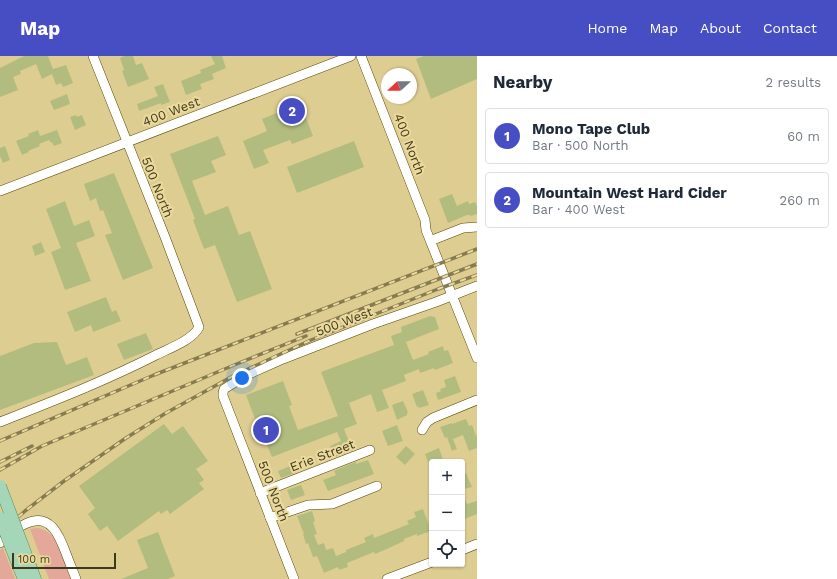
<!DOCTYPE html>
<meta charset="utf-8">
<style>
:root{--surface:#fff;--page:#f6f6f7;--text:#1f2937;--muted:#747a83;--line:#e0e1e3;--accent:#474ec3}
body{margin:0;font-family:"Work Sans",sans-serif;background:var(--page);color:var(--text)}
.controls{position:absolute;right:12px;bottom:12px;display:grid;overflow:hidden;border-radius:4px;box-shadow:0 1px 3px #0004}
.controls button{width:36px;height:36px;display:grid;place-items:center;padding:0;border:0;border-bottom:1px solid var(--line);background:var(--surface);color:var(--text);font:20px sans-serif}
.compass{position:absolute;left:381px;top:12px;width:36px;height:36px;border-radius:50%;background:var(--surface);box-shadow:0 1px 3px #0004;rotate:249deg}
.scale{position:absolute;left:12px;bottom:10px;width:104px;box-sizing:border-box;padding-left:4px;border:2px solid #3e381e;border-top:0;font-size:11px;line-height:14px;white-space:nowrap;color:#3e381e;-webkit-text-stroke:3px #ebda9c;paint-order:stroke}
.you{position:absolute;left:242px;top:322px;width:14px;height:14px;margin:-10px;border:3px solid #fff;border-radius:50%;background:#1a73e8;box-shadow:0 0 0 6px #1a73e833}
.badge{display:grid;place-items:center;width:26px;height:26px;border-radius:50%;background:var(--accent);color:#fff;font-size:13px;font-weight:700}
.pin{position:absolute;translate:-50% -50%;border:2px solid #fff;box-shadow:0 1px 4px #0006}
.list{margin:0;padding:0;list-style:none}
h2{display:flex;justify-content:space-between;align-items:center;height:52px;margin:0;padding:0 16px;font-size:17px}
h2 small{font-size:13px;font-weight:400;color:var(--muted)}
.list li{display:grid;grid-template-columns:26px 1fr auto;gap:12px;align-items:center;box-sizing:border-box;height:56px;margin:0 8px 8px;padding:0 8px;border:1px solid var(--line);border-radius:4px}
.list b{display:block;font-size:15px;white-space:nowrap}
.list p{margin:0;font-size:13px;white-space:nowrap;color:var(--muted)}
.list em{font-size:13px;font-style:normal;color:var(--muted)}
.icon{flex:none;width:22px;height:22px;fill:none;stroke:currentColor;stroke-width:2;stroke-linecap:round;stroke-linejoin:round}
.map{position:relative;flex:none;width:477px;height:523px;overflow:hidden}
header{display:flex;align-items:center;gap:24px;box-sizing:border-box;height:56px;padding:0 20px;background:var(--accent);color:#fff}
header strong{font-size:19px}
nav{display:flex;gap:22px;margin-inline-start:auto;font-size:14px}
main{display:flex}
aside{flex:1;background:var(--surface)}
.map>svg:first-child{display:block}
.green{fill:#e3a899}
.building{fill:#b3bc7f}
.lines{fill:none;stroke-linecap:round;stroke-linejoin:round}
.minor-casing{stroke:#564702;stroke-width:10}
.major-casing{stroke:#5b8d63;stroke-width:13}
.minor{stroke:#fff;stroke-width:9}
.major{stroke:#a6d6b8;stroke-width:12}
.rail-casing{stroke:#867b51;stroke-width:3.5}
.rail{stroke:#ebda9c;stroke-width:2;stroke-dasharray:6;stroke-linecap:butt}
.major-bridge-casing{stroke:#5b8d63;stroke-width:13;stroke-linecap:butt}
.major-bridge{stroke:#a6d6b8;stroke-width:12}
.labels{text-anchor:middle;stroke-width:4;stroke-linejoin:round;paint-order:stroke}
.street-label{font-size:13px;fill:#3e381e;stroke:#ebda9c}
</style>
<header>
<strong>Map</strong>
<nav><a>Home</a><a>Map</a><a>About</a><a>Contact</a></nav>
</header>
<main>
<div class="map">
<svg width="477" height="523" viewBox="0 0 477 523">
<rect width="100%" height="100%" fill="#decd90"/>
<g class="green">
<path d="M38,472C47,474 51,478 56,485L71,523H49L30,473Z"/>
<path d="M3,492L15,523H0V494Z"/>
</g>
<g class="building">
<path d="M24,0H48L53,13L66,9L73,27L63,31L61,27L56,29L52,18L42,23L36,8L20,15L21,18L13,21L18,34L0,41V12Z"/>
<path d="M124,0H133L136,9L142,7L149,23L128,31L122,15L124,14L120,2Z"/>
<path d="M211,0H222L226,12L212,18L214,23L200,28L202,33L186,39L181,25L201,17L200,14L215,8Z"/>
<path d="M424,0H477V23L431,43L416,3Z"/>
<path d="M163,28L170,46L161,49V47L139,55L137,48L158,40L154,31Z"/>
<path d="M67,38L70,48L54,54L50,45Z"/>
<path d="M300,46L313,80L292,88L290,84L263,94L269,107L254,113L243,85L267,75L262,63L279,56V55Z"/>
<path d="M76,59L77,61L82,59L86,69L75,74L70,61Z"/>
<path d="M38,74L40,80L57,74L62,87L54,90L52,86L51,87L49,84L39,88L40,90L28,95L29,96L22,99L16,85L29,80L28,78Z"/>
<path d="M218,80L226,99L211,105L216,116L192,125L205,159L228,150L239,179L250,175L272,233L237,246L215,189L204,193L193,164L195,163L170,98Z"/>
<path d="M354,85L364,111L297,137L287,111Z"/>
<path d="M5,90L10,104L3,107L0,100V92Z"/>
<path d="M114,117L153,212L123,224L105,179L112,177L103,154L100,155L96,142L90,145L84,128Z"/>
<path d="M452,138L457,150L468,145L469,148L475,146L477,150V158L471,160L470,159H467L448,167L439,143Z"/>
<path d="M65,145L74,170L89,164L95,180L76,187L91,225L65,234L51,196L61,192L46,153Z"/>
<path d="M41,186L45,196L35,200L32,190Z"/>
<path d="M106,241L112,256L116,254L121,265L93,276L91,269L75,276L67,256Z"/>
<path d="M430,260L435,261L439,273L406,286L413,304L429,298L428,296L443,290L444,295L448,294L453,307L435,314L434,312L420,317L419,313L404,319L406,325L382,334L389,352L377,356L371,338L349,347L357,368L344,373L349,386L352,385L355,393L335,401L330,390L341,385L337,376L272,401L263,380L262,381L259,372L262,371L259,361L255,363L246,339L283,325L292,349L289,350L298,374L338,360L321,316L394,289L391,280L402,276L401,271Z"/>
<path d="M146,277L153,293L124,304L117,288Z"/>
<path d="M57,286L66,309L87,301L94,319L0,354V300L34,287Z"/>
<path d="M455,320L461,336L438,344L436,337L441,335L440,333L446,331L444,324Z"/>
<path d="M423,334L429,349L419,352L418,350L417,351L412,338Z"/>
<path d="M403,345L408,356L407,357V359L397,364L392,349Z"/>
<path d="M466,363L469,370L472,369L476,380L477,379V392L469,395L463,379L453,383L457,393L452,395L447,381L445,382L440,371L452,367V368Z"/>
<path d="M164,368L172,378L183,370L208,405L196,413L204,424L199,427L204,433L170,458L167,454L161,458L159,455L118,485L107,470L100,475L88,458L95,452L79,430Z"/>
<path d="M397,369L403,385L388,390L382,375Z"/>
<path d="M406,390L415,398L405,409L396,401Z"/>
<path d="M439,392L444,406H428L425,398Z"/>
<path d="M368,404L374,418L328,435L323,424L336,419L334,415L350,408L356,406V408Z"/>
<path d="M290,410L291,413L293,412L295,417L281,422L278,415Z"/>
<path d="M466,417L472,431L464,433L462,427V418Z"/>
<path d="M301,429L305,439L291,444L287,434Z"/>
<path d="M462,437L467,448L477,445V458L462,464Z"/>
<path d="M423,453L431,475L417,480V478L404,483V485L389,492L375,498L374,496L347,507L348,511L339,514L338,511L324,517L317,500L313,501L308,487L306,488L303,478H304L297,460L312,455L315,465L313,466L317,478L314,479L318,489L324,487L326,494L333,492L336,500L346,496V494L366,486L364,482L373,478L374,482L409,468L407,465L416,461L414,456Z"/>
<path d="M158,476L175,520L168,523H121L148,512L137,484Z"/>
</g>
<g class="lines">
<defs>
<g id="minor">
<path d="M361,0L425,164L426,174L477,302"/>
<path d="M0,135L351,0"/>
<path d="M435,183L463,172L477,171"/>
<path d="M0,366C53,345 105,325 156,299C168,293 193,284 199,271L165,181L93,0"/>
<path d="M422,374L427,366L433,362L477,344"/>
<path d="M260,437L370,394"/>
<path d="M270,462L308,449L332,448L377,430"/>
<path d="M0,487C8,481 16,472 25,468C51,455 60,481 67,500C70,508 73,515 76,523"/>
<path d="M462,494L477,488"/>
<path d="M294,523L223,340V337L224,333L247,319L283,303L373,268L436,246L477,230"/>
<path d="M387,523L432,506"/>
</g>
<g id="major">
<path d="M29,507L35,523"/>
<path d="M19,511L24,523"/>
</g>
</defs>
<use href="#minor" class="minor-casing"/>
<use href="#major" class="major-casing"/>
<use href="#minor" class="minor"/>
<use href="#major" class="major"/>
<defs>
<g id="rail">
<path d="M297,278L477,208"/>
<path d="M0,385L154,319L477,193"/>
<path d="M0,406L32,390"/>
<path d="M0,414L42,390L239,307L306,280"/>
<path d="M0,477L25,455L64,425L126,382L166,357L233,320L311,284L438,233L477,219"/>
</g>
</defs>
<use href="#rail" class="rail-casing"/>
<use href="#rail" class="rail"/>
<defs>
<g id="major-bridge">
<path d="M0,430L29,507"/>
<path d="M0,462L19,511"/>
</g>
</defs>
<use href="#major-bridge" class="major-bridge-casing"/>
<use href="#major-bridge" class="major-bridge"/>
</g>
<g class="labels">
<g class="street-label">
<text transform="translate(171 55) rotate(-21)" y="5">400 West</text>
<text transform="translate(410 88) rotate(69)" y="5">400 North</text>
<text transform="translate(158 131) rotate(68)" y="5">500 North</text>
<text transform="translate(344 265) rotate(-21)" y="5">500 West</text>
<text transform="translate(322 399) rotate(-21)" y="5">Erie Street</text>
<text transform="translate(274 435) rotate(69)" y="5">500 North</text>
</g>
</g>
</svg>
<div class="controls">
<button>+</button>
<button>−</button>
<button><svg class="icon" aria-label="locate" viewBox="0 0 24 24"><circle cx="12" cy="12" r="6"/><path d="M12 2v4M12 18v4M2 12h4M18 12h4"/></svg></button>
</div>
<svg class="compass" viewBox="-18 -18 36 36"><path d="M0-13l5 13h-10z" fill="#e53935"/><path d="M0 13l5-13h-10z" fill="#747a83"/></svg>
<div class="scale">100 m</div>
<div class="you"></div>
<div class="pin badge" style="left:266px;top:374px">1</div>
<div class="pin badge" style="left:292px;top:55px">2</div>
</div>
<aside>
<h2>Nearby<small>2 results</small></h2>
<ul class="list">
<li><span class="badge">1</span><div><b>Mono Tape Club</b><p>Bar · 500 North</p></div><em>60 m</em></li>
<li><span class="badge">2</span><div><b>Mountain West Hard Cider</b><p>Bar · 400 West</p></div><em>260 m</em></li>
</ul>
</aside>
</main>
